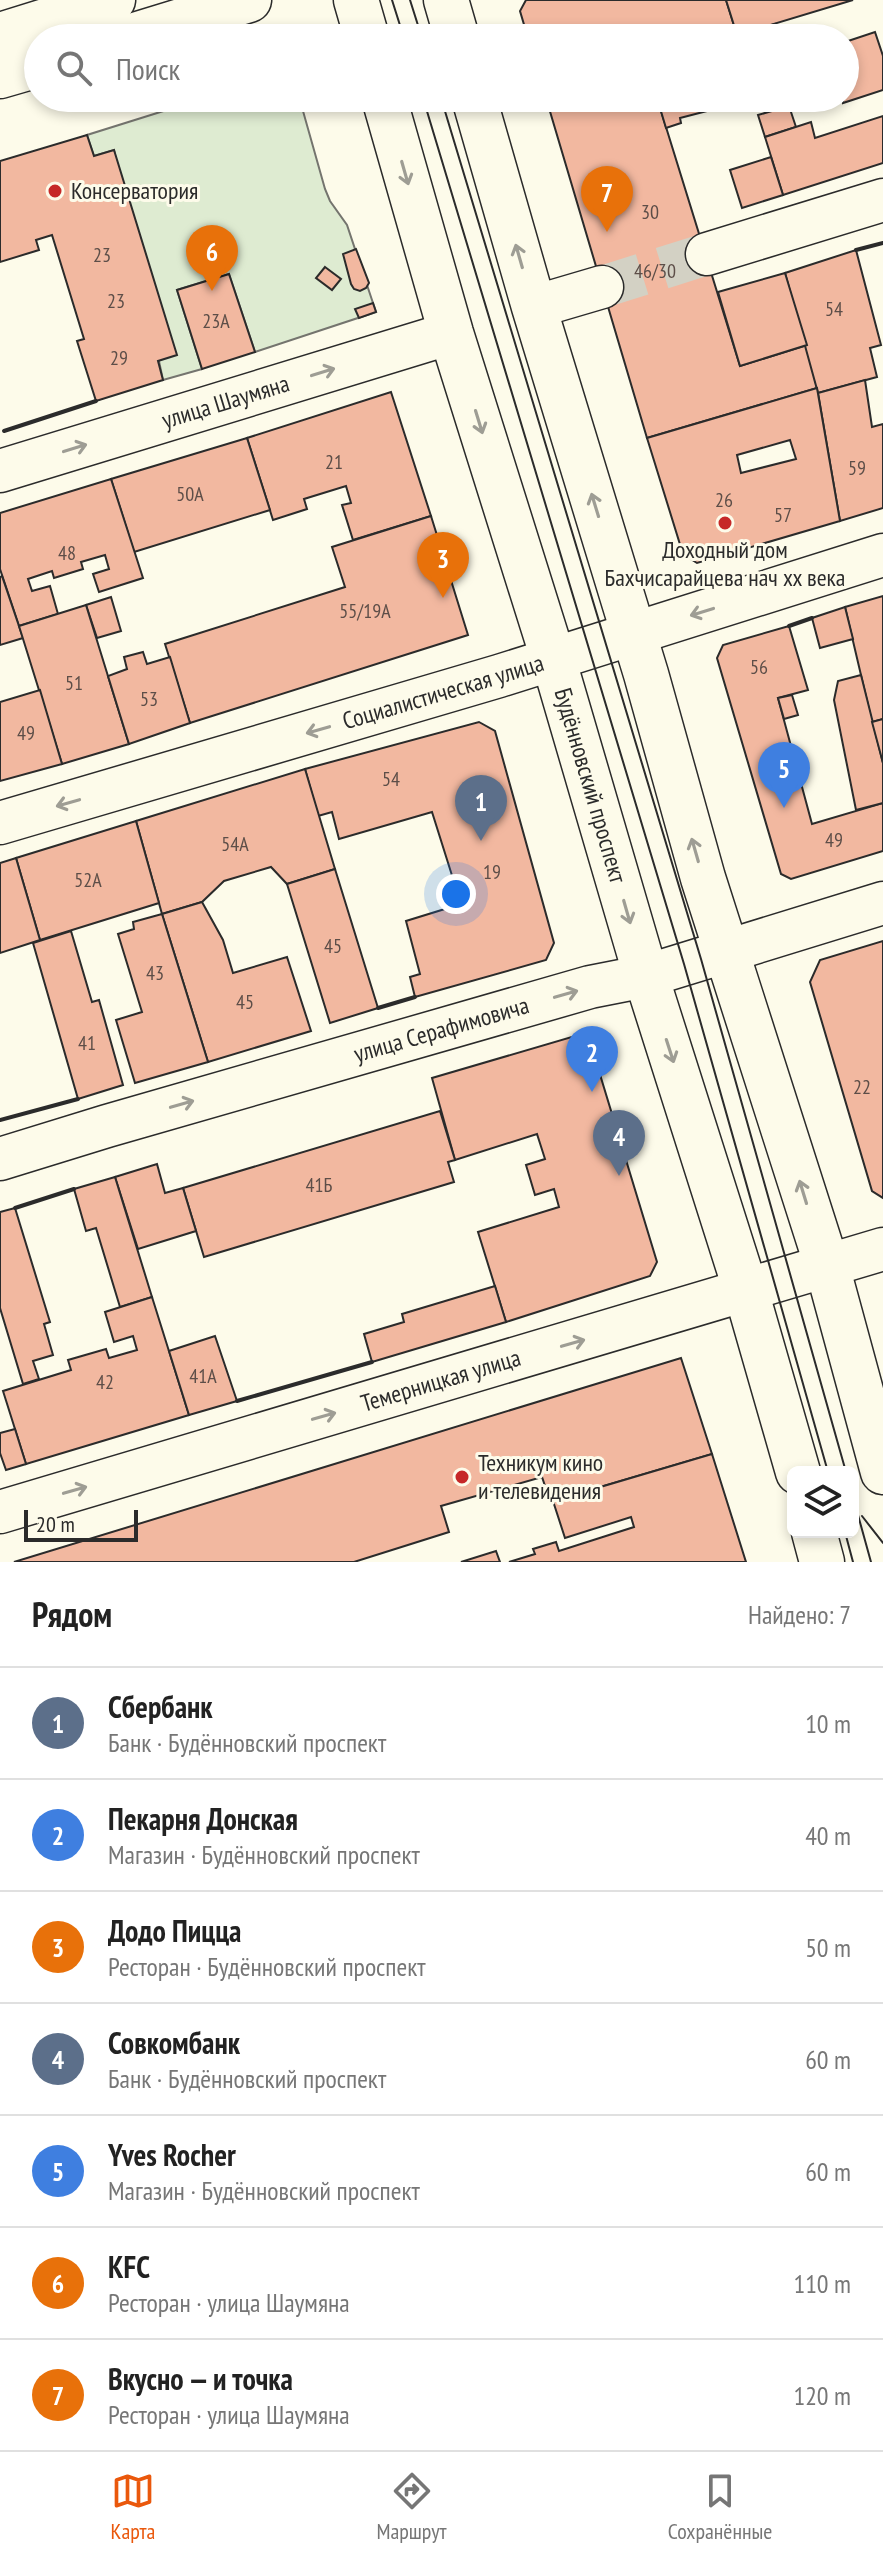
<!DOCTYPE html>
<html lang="ru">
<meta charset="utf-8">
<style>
:root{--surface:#fff;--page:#f6f6f6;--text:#222;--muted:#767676;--line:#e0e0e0;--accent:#ea580c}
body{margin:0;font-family:"PT Sans Narrow",sans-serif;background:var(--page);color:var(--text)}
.controls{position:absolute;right:24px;bottom:24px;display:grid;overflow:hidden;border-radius:12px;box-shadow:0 4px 12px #0003}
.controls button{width:72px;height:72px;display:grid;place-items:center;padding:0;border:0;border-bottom:2px solid var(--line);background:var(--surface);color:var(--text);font:40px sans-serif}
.scale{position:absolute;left:24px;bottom:20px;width:114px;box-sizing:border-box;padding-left:8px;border:4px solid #2b2b2b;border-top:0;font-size:22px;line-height:28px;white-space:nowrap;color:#2b2b2b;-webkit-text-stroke:6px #fdfbea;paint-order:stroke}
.you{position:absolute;left:456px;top:894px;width:28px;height:28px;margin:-20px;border:6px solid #fff;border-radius:50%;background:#1a73e8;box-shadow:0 0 0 12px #1a73e833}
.badge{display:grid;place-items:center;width:52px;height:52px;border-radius:50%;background:var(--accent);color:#fff;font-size:26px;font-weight:700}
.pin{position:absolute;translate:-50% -66px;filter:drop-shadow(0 2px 4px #0008)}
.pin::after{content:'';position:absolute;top:42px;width:28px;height:24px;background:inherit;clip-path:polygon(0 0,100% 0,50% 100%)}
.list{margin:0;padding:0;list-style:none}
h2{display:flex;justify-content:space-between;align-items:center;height:104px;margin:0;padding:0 32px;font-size:34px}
h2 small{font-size:26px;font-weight:400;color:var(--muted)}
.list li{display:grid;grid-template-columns:52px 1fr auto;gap:24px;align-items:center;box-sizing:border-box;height:112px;padding:0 32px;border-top:2px solid var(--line)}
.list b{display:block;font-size:30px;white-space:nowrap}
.list p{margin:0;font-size:26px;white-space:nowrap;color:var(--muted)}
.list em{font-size:26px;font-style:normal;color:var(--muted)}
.icon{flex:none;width:44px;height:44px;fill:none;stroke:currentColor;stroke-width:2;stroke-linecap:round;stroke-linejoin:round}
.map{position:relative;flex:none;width:883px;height:1562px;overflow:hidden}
.search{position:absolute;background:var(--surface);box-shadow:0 4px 12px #0003;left:24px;right:24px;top:24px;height:88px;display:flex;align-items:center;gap:20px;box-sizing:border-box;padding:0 28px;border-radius:44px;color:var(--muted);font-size:30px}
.sheet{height:888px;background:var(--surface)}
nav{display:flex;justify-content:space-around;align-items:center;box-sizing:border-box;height:112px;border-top:2px solid var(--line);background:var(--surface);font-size:22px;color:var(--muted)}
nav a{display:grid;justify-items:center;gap:4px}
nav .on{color:var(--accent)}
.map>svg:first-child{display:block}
.green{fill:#deebd1;stroke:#74746e;stroke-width:2}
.building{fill:#f2b8a0;stroke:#2b2b2b;stroke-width:2;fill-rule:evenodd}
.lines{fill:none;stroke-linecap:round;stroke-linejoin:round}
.minor-tunnel{stroke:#d3d1c4;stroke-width:42;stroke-dasharray:42 21;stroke-linecap:butt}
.minor-casing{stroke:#2b2b2b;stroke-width:45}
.major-casing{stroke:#2b2b2b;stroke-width:47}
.minor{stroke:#fdfbea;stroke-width:42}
.major{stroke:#fdfbea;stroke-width:44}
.tram{stroke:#2b2b2b;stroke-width:2}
.wall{stroke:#2b2b2b;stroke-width:4}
.oneway{stroke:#9e9d94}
.poi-dot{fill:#c62828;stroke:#fdfbea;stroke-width:3}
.labels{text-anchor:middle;stroke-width:6;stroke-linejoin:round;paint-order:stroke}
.number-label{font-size:20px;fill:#5d4e48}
.poi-label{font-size:24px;fill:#2b2b2b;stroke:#fdfbea;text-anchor:start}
.street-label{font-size:24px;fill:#2b2b2b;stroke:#fdfbea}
</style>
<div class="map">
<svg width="883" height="1562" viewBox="0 0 883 1562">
<rect width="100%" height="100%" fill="#fdfbea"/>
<path class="green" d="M205,98H318L301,104L325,189L330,201L347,225L376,312L255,352L229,274L177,290L202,369L163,380L114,150L94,156L87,135Z"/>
<g class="building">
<path d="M726,0L738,38H528L520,11L526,0Z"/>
<path d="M726,0H853L737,35Z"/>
<path d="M775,24L779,38H738L737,35Z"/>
<path d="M875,32L883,56V90L843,103L845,42Z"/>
<path d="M546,98H657L740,366L807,345L817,388L647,438Z"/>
<path d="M657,98H703L707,111L680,118L681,123L666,128Z"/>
<path d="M789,106L796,127L765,137L758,115Z"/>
<path d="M883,116V163L783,195L765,137L811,122L815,138Z"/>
<path d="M87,135L94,156L114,150L177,355L158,361L163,380L96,401L77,341L84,339L52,235L36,240L39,250L0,262V161Z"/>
<path d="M771,157L783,195L742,208L730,170Z"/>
<path d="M356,249L369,283L366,288L360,291L354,289L351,284L343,254Z"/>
<path d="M856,250L881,345L870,348L877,377L818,393L785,273Z"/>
<path d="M325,267L341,279L332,290L316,278Z"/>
<path d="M785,273L807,345L740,366L718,292Z"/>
<path d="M229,274L255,352L202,369L177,290Z"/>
<path d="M373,303L376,312L359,318L355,309Z"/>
<path d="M865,380L872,427L883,424V508L840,521L818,393Z"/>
<path d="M817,388L840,521L697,563L683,554L647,438ZM790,440L796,459L741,473L737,455Z"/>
<path d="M391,392L431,516L353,540L342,505L351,503L346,486L304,499L307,509L273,520L247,438Z"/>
<path d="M247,438L270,510L134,552L111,479Z"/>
<path d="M111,479L143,578L99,592L93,574L109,569L105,555L81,562L83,569L54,578L52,571L28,579L32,591L50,586L58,614L19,626L0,569V513Z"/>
<path d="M431,516L468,635L190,723L165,644L345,587L332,547Z"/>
<path d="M2,576L23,638L0,645V577Z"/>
<path d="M883,596V719L872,722L845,607Z"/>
<path d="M111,597L121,631L97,638L86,605Z"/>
<path d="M86,605L129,744L62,764L19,626Z"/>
<path d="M845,607L853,639L820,648L812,618Z"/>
<path d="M789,626L808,690L778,698L812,824L883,803V851L791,879L781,874L717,658L723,645Z"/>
<path d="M143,652L147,664L170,657L190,723L129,744L108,676L127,669L124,657Z"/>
<path d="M861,675L883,763V803L856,810L834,700L838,681Z"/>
<path d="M40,690L62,764L0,781V702Z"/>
<path d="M792,695L798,715L784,719L778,698Z"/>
<path d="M883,719V763L872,722Z"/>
<path d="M479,722L495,731L554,943L546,960L415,997L410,977L420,974L406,921L461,904L432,812L339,839L332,812L318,816L305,769Z"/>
<path d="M305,769L335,869L287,884L271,867L224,881L202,902L162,914L136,821Z"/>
<path d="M136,821L159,903L40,940L16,858Z"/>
<path d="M16,858L40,940L0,953V863Z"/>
<path d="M335,869L378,1008L330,1023L287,884Z"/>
<path d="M202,902L223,940L233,973L287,957L311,1031L208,1062L162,914Z"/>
<path d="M162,914L208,1062L135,1083L116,1020L142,1012L118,934L134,929L133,922Z"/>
<path d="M71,931L92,1002L99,1000L123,1085L78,1099L33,943Z"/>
<path d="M883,941V1198L872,1191L810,982L820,960Z"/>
<path d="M575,1036L591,1045L657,1262L650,1276L506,1322L478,1232L559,1207L554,1189L535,1195L526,1165L545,1159L537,1134L455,1160L432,1078Z"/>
<path d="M440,1111L455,1160L448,1162L454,1182L204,1257L183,1188Z"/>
<path d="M157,1164L165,1193L183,1188L196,1231L138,1249L115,1177Z"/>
<path d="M115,1177L152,1297L120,1307L96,1228L86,1231L74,1189Z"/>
<path d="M15,1208L50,1322L44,1324L53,1355L33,1361L39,1379L23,1384L0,1308V1212Z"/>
<path d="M495,1286L506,1322L372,1362L364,1334L404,1322L402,1314Z"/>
<path d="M152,1297L189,1415L26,1464L3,1391L71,1370L68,1360L106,1349L109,1358L137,1350L133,1336L114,1342L105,1312Z"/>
<path d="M215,1336L237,1401L189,1415L169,1351Z"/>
<path d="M681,1358L712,1454L553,1501H550L542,1477L441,1506L449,1532L354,1562H14Z"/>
<path d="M15,1429L26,1464L6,1470L0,1453V1433Z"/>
<path d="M712,1454L746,1562H509L535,1554L533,1549L556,1542L559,1551L634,1527L631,1517L565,1538L553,1501Z"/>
<path d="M496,1551L500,1562H461Z"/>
</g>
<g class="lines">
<path class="minor-tunnel" d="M602,287L707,254"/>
<defs>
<g id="minor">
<path d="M707,254L883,200"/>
<path d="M534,307L602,287"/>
<path id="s1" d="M0,471L451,333"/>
<path id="s2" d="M0,823L499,676L883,555"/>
<path id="s3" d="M0,1159L107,1126L590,987L646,976L883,903"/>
<path id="s4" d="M0,1512L883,1249"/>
</g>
<g id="major">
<path d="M356,0L367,38"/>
<path d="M446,0L457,38"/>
<path d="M0,35L113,0"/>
<path d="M125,38L249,0"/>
<path d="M0,76L38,65"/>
<path id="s5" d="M384,98L451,333L553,658L646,976L746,1291L798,1472"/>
<path d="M474,98L534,307L646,674L703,878L827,1266L883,1472"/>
<path d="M814,1532L822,1562"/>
</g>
</defs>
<use href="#minor" class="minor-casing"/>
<use href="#major" class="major-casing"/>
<use href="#minor" class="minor"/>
<use href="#major" class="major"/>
<g class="tram">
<path d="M392,0L404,38"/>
<path d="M410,0L422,38"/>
<path d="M423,98L684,964L828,1472"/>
<path d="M441,98L701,959L846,1472"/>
<path d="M853,1497L871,1562"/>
<path d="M862,1516L883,1543"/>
<path d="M845,1532L853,1562"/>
</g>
<g class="wall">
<path d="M856,250L883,243"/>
<path d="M4,431L96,401"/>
<path d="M789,626L812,618"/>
<path d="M378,1008L415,997"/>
<path d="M0,1120L78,1099"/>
<path d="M15,1208L74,1189"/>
<path d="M237,1401L372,1362"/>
</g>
</g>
<defs><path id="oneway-shaft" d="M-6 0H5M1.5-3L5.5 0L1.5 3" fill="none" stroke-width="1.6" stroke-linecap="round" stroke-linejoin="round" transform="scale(2)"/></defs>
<g class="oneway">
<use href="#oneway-shaft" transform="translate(405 173) rotate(74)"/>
<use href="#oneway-shaft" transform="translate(519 256) rotate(-106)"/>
<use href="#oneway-shaft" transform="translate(323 372) rotate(-17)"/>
<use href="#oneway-shaft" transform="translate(479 422) rotate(73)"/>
<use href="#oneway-shaft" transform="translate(75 448) rotate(-17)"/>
<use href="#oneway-shaft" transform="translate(595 505) rotate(-107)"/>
<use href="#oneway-shaft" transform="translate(702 612) rotate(163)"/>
<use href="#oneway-shaft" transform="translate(318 730) rotate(164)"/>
<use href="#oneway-shaft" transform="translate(68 803) rotate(164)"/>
<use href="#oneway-shaft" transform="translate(695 850) rotate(-106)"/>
<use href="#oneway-shaft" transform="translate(627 912) rotate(74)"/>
<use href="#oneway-shaft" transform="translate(566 994) rotate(-16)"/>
<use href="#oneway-shaft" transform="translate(670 1051) rotate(72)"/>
<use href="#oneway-shaft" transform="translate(182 1104) rotate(-16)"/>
<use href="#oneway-shaft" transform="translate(803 1192) rotate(-107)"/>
<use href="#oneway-shaft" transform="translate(573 1343) rotate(-16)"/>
<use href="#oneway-shaft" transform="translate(324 1416) rotate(-16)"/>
<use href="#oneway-shaft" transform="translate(75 1490) rotate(-16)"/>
</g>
<g class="poi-dot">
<circle cx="55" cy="191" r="8"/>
<circle cx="725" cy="523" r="8"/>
<circle cx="462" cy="1477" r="8"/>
</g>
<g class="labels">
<g class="number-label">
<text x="650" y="219">30</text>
<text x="102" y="262">23</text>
<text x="655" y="278">46/30</text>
<text x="116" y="308">23</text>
<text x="834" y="316">54</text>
<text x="216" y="328">23А</text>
<text x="119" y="365">29</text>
<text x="334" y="469">21</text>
<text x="857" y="475">59</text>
<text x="190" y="501">50А</text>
<text x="724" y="507">26</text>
<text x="783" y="522">57</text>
<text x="67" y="560">48</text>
<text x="365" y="618">55/19А</text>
<text x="759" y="674">56</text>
<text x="74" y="690">51</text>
<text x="149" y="706">53</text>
<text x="26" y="740">49</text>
<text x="391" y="786">54</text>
<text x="834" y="847">49</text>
<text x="235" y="851">54А</text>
<text x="492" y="879">19</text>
<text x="88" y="887">52А</text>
<text x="333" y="953">45</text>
<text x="155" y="980">43</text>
<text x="245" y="1009">45</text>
<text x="87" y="1050">41</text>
<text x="862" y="1094">22</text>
<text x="319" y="1192">41Б</text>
<text x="203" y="1383">41А</text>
<text x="105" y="1389">42</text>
</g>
<g class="poi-label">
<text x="71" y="199">Консерватория</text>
<text x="725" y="558" text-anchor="middle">Доходный дом<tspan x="725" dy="28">Бахчисарайцева нач xx века</tspan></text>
<text x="478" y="1471">Техникум кино<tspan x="478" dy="28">и телевидения</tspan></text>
</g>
<g class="street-label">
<text dy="8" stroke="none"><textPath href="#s1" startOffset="236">улица Шаумяна</textPath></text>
<text dy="8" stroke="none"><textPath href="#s2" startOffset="462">Социалистическая улица</textPath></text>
<text dy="8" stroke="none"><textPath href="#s5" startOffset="718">Будённовский проспект</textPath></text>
<text dy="8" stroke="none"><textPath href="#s3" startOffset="460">улица Серафимовича</textPath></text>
<text dy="8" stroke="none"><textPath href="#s4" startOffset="460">Темерницкая улица</textPath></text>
</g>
</g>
</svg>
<div class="controls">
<button><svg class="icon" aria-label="layers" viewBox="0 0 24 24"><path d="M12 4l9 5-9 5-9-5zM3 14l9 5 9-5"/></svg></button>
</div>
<div class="scale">20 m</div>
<div class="you"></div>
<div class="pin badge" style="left:481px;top:841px;background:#5c6f8a">1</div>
<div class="pin badge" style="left:592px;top:1092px;background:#3f7fe0">2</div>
<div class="pin badge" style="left:443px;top:598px;background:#e8710a">3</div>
<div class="pin badge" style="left:619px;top:1176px;background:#5c6f8a">4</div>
<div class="pin badge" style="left:784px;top:808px;background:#3f7fe0">5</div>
<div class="pin badge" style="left:212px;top:291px;background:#e8710a">6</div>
<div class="pin badge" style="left:607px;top:232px;background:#e8710a">7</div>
<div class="search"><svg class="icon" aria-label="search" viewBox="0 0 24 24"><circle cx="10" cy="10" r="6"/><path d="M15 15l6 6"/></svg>Поиск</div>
</div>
<section class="sheet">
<h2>Рядом<small>Найдено: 7</small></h2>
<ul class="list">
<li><span class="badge" style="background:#5c6f8a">1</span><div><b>Сбербанк</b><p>Банк · Будённовский проспект</p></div><em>10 m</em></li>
<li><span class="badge" style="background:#3f7fe0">2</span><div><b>Пекарня Донская</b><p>Магазин · Будённовский проспект</p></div><em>40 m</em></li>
<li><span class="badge" style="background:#e8710a">3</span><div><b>Додо Пицца</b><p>Ресторан · Будённовский проспект</p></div><em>50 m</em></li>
<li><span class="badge" style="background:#5c6f8a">4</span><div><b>Совкомбанк</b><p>Банк · Будённовский проспект</p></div><em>60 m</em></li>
<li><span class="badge" style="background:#3f7fe0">5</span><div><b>Yves Rocher</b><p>Магазин · Будённовский проспект</p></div><em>60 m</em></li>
<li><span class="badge" style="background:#e8710a">6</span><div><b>KFC</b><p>Ресторан · улица Шаумяна</p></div><em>110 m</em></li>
<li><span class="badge" style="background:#e8710a">7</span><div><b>Вкусно — и точка</b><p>Ресторан · улица Шаумяна</p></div><em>120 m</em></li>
</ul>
</section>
<nav>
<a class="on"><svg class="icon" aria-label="map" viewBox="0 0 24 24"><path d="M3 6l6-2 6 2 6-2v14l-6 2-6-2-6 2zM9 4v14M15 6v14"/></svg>Карта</a>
<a><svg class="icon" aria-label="directions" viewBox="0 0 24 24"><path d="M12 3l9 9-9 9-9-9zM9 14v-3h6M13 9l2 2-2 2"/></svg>Маршрут</a>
<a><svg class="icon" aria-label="saved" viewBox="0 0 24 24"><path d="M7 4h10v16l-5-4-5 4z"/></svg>Сохранённые</a>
</nav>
